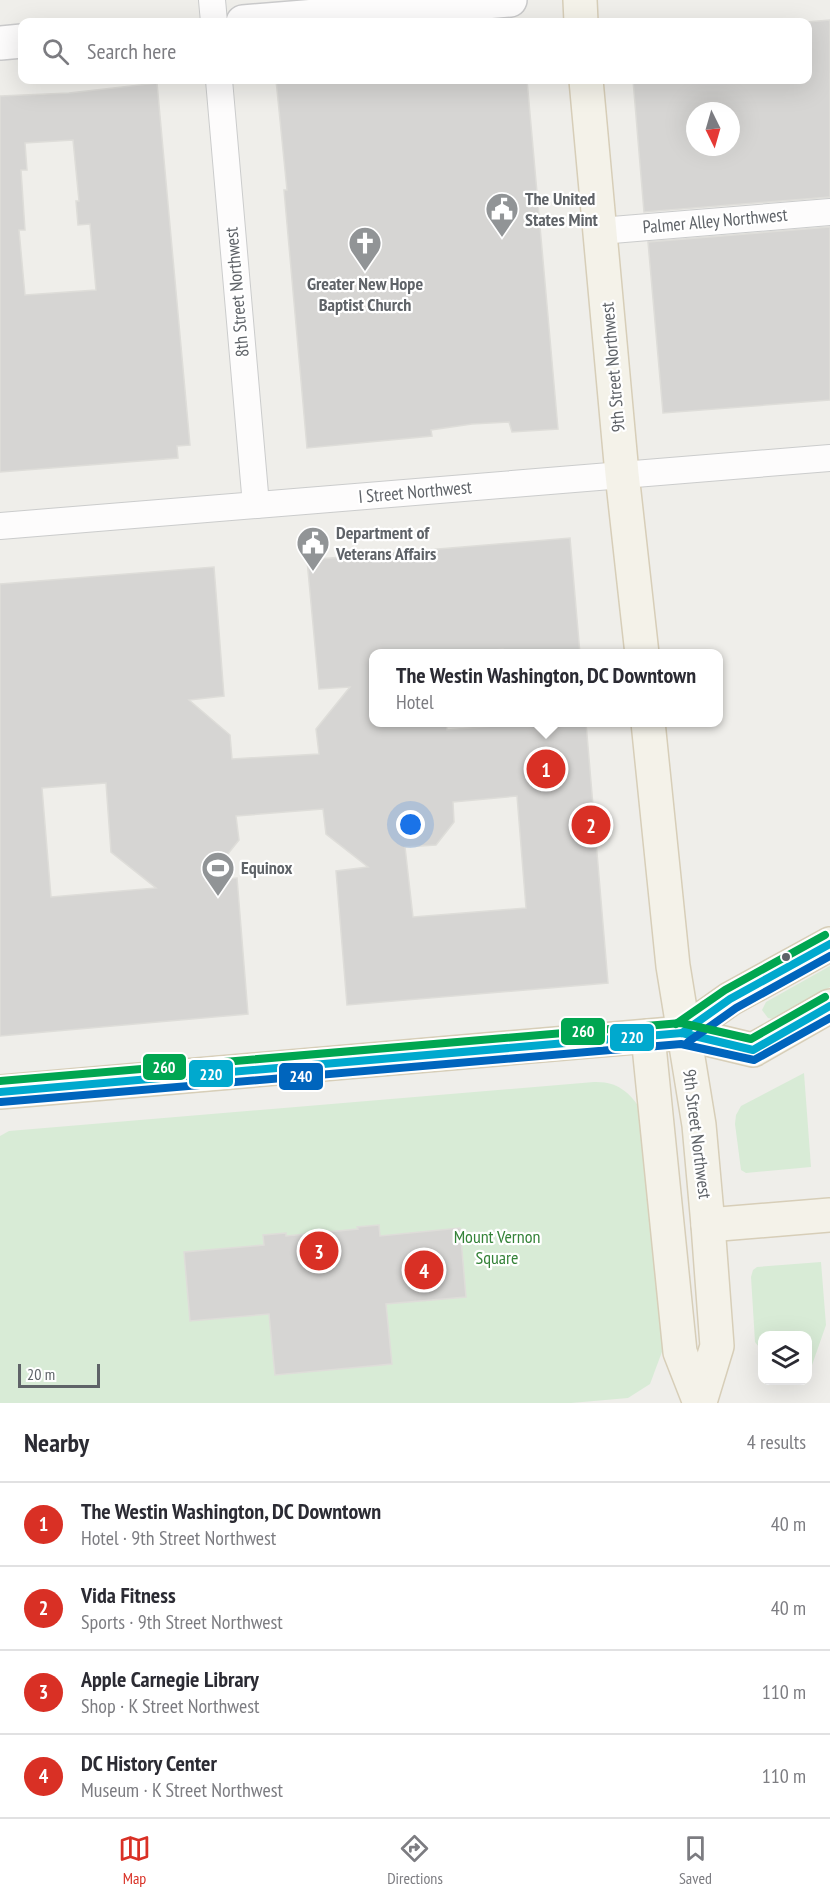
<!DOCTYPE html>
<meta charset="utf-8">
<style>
:root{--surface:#fff;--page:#f7f7f7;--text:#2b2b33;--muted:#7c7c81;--line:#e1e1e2;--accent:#d93025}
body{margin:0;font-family:"PT Sans Narrow",sans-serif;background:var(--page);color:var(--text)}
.controls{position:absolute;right:18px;bottom:18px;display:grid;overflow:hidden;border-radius:12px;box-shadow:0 6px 24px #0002}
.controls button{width:54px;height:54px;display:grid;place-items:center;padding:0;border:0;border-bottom:2px solid var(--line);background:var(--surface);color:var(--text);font:30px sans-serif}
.compass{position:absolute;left:686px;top:102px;width:54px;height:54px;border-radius:50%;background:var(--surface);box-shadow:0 6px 24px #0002;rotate:175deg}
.scale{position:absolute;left:18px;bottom:15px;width:82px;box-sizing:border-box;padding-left:6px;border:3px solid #5f6368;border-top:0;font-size:16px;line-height:21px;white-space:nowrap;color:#5f6368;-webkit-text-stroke:4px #fff;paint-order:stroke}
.you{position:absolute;left:411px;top:825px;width:21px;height:21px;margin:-15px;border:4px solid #fff;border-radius:50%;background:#1a73e8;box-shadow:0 0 0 9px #1a73e833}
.badge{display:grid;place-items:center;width:39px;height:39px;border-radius:50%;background:var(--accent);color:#fff;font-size:20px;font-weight:700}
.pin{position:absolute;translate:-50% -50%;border:3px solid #fff;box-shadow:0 2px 6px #0006}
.popup{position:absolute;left:369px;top:649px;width:354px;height:78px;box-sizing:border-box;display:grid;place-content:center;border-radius:12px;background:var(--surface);filter:drop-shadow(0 2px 4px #0005);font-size:20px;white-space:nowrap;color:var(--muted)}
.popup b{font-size:22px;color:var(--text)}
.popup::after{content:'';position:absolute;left:50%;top:100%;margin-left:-12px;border:12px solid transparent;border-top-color:var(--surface)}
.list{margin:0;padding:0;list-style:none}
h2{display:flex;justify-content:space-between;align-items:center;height:78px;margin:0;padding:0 24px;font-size:26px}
h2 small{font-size:20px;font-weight:400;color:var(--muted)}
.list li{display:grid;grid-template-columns:39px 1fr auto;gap:18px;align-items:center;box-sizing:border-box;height:84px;padding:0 24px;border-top:2px solid var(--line)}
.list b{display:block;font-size:22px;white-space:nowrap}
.list p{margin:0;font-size:20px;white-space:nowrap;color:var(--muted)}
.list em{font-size:20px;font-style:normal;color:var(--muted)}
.icon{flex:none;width:33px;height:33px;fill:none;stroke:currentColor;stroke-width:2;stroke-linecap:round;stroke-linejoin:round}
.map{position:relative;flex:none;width:830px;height:1403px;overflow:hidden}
.search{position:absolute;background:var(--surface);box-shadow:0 6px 24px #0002;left:18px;right:18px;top:18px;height:66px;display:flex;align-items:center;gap:15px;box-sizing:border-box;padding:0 21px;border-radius:12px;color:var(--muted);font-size:22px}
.sheet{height:414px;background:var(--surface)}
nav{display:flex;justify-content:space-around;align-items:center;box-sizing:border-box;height:84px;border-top:2px solid var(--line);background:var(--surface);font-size:16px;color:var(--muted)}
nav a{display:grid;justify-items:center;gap:3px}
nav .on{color:var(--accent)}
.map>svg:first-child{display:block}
.green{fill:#d8ebd6}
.building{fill:#d6d5d3;stroke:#deddd9;stroke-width:1.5;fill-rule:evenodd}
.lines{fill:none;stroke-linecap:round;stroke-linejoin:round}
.street-casing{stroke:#cbcccc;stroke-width:28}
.secondary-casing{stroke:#cacacb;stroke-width:36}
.primary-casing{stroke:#d7ceb8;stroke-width:36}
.street{stroke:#fdfcfc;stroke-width:26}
.secondary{stroke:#fdfcfc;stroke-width:33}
.primary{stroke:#f4f2e9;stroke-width:33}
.bus-1-casing{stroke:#fff;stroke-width:12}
.bus-2-casing{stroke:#fff;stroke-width:12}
.bus-3-casing{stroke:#fff;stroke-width:12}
.bus-1{stroke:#00a9ce;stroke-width:8}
.bus-2{stroke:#0065bd;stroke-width:8}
.bus-3{stroke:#00a651;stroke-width:8}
.bus-dot{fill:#5f6368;stroke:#fff;stroke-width:2}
.labels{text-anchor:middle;stroke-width:4.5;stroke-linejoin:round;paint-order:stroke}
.poi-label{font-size:18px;font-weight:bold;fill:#5f6368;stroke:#fff;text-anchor:start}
.street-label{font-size:18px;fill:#5f6368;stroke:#fff}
.park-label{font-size:18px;fill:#348238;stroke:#fff}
.line-badge{stroke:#fff;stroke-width:2}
.badge-label{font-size:16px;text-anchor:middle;font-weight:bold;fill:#fff}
</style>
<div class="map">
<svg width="830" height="1403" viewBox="0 0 830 1403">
<rect width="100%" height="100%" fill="#efeeea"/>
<g class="green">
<path d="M830,966V987L773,1019L768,1018L762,1010L766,1002Z"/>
<path d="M804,1073L811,1167L746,1173L741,1170L735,1124L736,1115L741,1106Z"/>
<path d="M594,1082C618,1081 633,1094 643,1115L666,1341L650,1384L628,1398L571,1403H0V1136L9,1131Z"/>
<path d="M821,1262L826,1325L811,1368L808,1367V1336H762V1351L755,1342L751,1277L753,1270L757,1267Z"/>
</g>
<g class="building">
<path d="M830,20V197L644,212L633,80H807V22ZM695,111H731V147H695Z"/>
<path d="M276,80H527L558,429L512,432L509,422L472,424L431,430L432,436L307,448L284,190H287Z"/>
<path d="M157,83L190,445L177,446L178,458L0,472V96L69,93ZM73,140L79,201H76L78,225L90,224L96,290L25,295L19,230H25L21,170H27L25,143Z"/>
<path d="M830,227V400L663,413L648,242Z"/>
<path d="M570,538L580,654H504L503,649L455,654H374V723H446L447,730L507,725L509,723H586L608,983L347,1005L336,871L368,867L326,834L323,809L236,816L239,840L206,881L237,878L248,1014L0,1036V584L214,567L224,696L189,700L230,735L232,759L319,754L316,729L350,687L319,689L307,560ZM106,783L111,852L156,888L51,897L42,788ZM517,796L526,908L413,917L405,847L436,845L454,822L453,802Z"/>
<path d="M379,1225L380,1236L460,1228L466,1297L386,1304L392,1364L275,1375L269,1314L190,1321L184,1252L264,1245L263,1235L286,1233V1236L358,1229L357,1227Z"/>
</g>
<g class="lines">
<defs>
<g id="street">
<path d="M212,0L214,22"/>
<path d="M219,80L256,505"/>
<path d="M600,231L830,212"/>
<path d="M0,526L830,458"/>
</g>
<g id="secondary">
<path d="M243,22L510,0"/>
<path d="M0,43L22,41"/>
</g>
<g id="primary">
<path d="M580,0L581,22"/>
<path d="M586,80L622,474L642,654"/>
<path d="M648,722L673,966L699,1125L708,1225L717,1346L700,1402"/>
<path d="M682,1033L730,999L830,944"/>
<path d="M648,1036L680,1352L700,1403"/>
<path d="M0,1092L682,1033L753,1050L830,1006"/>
<path d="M708,1225L830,1215"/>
</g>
</defs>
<use href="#street" class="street-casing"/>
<use href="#secondary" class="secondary-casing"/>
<use href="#primary" class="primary-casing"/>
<use href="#street" class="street"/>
<use href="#secondary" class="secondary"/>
<use href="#primary" class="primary"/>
<defs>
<g id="bus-1">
<path d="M682,1033L730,999L830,944"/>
<path d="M0,1092L682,1033L753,1050L830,1006"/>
</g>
<g id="bus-2">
<path d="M688,1042L736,1008L830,956"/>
<path d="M1,1102L681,1044L754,1060L830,1018"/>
</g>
<g id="bus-3">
<path d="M676,1024L725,990L825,935"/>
<path d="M0,1081L681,1023L751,1039L825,997"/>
</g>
</defs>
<use href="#bus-1" class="bus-1-casing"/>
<use href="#bus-2" class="bus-2-casing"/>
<use href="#bus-3" class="bus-3-casing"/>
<use href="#bus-1" class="bus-1"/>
<use href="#bus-2" class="bus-2"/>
<use href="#bus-3" class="bus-3"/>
</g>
<defs>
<symbol id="civic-pin" viewBox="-11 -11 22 30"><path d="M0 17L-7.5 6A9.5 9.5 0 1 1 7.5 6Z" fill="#919496" stroke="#fff"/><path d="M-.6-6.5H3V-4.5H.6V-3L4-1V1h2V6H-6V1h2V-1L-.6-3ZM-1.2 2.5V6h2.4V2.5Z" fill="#fff"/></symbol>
<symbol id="church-pin" viewBox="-11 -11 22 30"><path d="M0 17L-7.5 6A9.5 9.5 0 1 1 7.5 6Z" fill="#919496" stroke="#fff"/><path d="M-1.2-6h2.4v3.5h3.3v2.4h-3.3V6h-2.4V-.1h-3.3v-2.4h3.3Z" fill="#fff"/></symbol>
<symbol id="stadium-pin" viewBox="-11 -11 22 30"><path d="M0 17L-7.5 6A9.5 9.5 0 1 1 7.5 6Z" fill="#919496" stroke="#fff"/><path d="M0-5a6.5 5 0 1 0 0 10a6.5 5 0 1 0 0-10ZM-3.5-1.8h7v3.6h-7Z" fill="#fff"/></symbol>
</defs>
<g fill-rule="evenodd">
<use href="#civic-pin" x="483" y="190" width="38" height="52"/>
<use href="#church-pin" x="346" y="224" width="38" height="52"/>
<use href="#civic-pin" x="294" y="524" width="38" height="52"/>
<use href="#stadium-pin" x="199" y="849" width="38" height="52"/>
</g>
<circle class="bus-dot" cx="786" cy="957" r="5"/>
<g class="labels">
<g class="poi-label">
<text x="525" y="205">The United<tspan x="525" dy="21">States Mint</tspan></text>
<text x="365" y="290" text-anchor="middle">Greater New Hope<tspan x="365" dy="21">Baptist Church</tspan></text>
<text x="336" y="539">Department of<tspan x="336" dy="21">Veterans Affairs</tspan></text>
<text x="241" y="874">Equinox</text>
</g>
<g class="street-label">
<text transform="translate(715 221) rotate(-5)" y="6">Palmer Alley Northwest</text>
<text transform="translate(237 292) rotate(-95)" y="6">8th Street Northwest</text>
<text transform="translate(613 367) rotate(-95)" y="6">9th Street Northwest</text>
<text transform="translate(415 492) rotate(-5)" y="6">I Street Northwest</text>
<text transform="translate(697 1134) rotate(83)" y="6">9th Street Northwest</text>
</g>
<g class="park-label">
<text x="497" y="1243">Mount Vernon<tspan x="497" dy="21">Square</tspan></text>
</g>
</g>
<g class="line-badge">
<rect x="560" y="1017" width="46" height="29" rx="6" fill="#00a651"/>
<rect x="609" y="1023" width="46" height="29" rx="6" fill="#00a9ce"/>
<rect x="142" y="1053" width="45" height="28" rx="6" fill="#00a651"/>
<rect x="188" y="1059" width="46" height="29" rx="6" fill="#00a9ce"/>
<rect x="278" y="1062" width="46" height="29" rx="6" fill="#0065bd"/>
</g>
<g class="badge-label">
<text x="583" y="1037">260</text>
<text x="632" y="1043">220</text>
<text x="164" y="1073">260</text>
<text x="211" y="1080">220</text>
<text x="301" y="1082">240</text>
</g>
</svg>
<div class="controls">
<button><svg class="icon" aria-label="layers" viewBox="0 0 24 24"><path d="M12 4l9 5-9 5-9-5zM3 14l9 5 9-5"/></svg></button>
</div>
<svg class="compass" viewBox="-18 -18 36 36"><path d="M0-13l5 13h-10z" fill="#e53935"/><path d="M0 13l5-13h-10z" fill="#7c7c81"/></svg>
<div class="scale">20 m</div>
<div class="you"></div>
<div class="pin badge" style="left:546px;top:769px">1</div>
<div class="popup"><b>The Westin Washington, DC Downtown</b>Hotel</div>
<div class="pin badge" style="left:591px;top:825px">2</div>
<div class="pin badge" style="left:319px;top:1251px">3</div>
<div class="pin badge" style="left:424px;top:1270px">4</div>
<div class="search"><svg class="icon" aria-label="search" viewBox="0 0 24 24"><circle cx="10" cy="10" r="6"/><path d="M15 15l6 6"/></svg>Search here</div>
</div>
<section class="sheet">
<h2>Nearby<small>4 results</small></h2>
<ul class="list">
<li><span class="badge">1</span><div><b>The Westin Washington, DC Downtown</b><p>Hotel · 9th Street Northwest</p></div><em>40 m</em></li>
<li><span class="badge">2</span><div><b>Vida Fitness</b><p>Sports · 9th Street Northwest</p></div><em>40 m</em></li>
<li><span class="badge">3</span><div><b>Apple Carnegie Library</b><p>Shop · K Street Northwest</p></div><em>110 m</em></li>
<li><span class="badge">4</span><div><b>DC History Center</b><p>Museum · K Street Northwest</p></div><em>110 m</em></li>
</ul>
</section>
<nav>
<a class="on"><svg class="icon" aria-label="map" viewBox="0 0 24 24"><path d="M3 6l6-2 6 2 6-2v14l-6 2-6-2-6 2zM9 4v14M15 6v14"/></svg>Map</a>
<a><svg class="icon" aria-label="directions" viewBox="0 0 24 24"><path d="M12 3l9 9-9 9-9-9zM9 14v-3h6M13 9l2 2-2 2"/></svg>Directions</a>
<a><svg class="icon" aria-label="saved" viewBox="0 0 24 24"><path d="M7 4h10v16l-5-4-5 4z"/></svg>Saved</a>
</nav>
